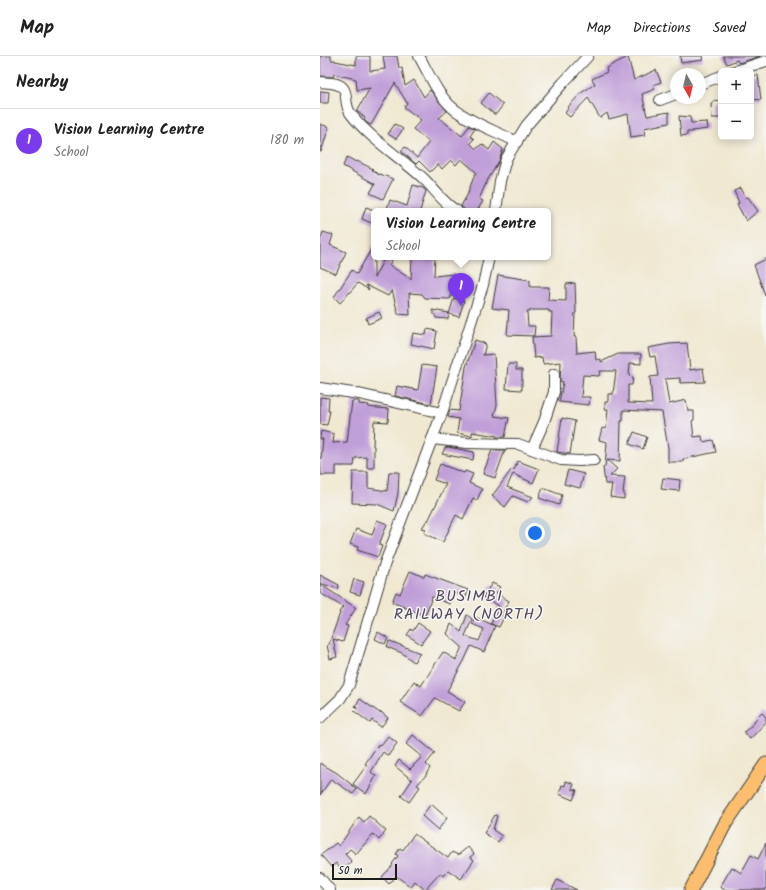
<!DOCTYPE html>
<meta charset="utf-8">
<style>
:root{--surface:#fff;--page:#f6f6f6;--text:#222;--muted:#767676;--line:#e0e0e0;--accent:#7c3aed}
body{margin:0;font-family:Kalam,sans-serif;background:var(--page);color:var(--text)}
.controls{position:absolute;right:12px;top:12px;display:grid;overflow:hidden;border-radius:6px;box-shadow:0 2px 10px #0003}
.controls button{width:36px;height:36px;display:grid;place-items:center;padding:0;border:0;border-bottom:1px solid var(--line);background:var(--surface);color:var(--text);font:20px sans-serif}
.compass{position:absolute;left:350px;top:12px;width:36px;height:36px;border-radius:50%;background:var(--surface);box-shadow:0 2px 10px #0003;rotate:172deg}
.scale{position:absolute;left:12px;bottom:10px;width:65px;box-sizing:border-box;padding-left:4px;border:2px solid #1c1c1c;border-top:0;font-size:11px;line-height:14px;white-space:nowrap;color:#1c1c1c;-webkit-text-stroke:3px #f6f6f2;paint-order:stroke}
.you{position:absolute;left:215px;top:477px;width:14px;height:14px;margin:-10px;border:3px solid #fff;border-radius:50%;background:#1a73e8;box-shadow:0 0 0 6px #1a73e833}
.badge{display:grid;place-items:center;width:26px;height:26px;border-radius:50%;background:var(--accent);color:#fff;font-size:13px;font-weight:700}
.pin{position:absolute;translate:-50% -33px;filter:drop-shadow(0 1px 2px #0008)}
.pin::after{content:'';position:absolute;top:21px;width:14px;height:12px;background:inherit;clip-path:polygon(0 0,100% 0,50% 100%)}
.popup{position:absolute;left:51px;top:152px;width:180px;height:52px;box-sizing:border-box;display:grid;place-content:center;border-radius:6px;background:var(--surface);filter:drop-shadow(0 1px 3px #0005);font-size:13px;white-space:nowrap;color:var(--muted)}
.popup b{font-size:15px;color:var(--text)}
.popup::after{content:'';position:absolute;left:50%;top:100%;margin-left:-8px;border:8px solid transparent;border-top-color:var(--surface)}
.list{margin:0;padding:0;list-style:none}
h2{display:flex;justify-content:space-between;align-items:center;height:52px;margin:0;padding:0 16px;font-size:17px}
h2 small{font-size:13px;font-weight:400;color:var(--muted)}
.list li{display:grid;grid-template-columns:26px 1fr auto;gap:12px;align-items:center;box-sizing:border-box;height:64px;padding:0 16px;border-top:1px solid var(--line)}
.list b{display:block;font-size:15px;white-space:nowrap}
.list p{margin:0;font-size:13px;white-space:nowrap;color:var(--muted)}
.list em{font-size:13px;font-style:normal;color:var(--muted)}
.map{position:relative;flex:none;width:446px;height:834px;overflow:hidden}
header{display:flex;align-items:center;gap:24px;box-sizing:border-box;height:56px;padding:0 20px;background:var(--surface);border-bottom:1px solid var(--line)}
header strong{font-size:19px}
nav{display:flex;gap:22px;margin-inline-start:auto;font-size:14px}
main{display:flex}
aside{flex:1;background:var(--surface)}
.map>svg:first-child{display:block}
.building{fill:#c09ed8}
.lines{fill:none;stroke-linecap:round;stroke-linejoin:round}
.minor-casing{stroke:#3c3b37;stroke-width:12}
.major-casing{stroke:#3c3b37;stroke-width:15}
.minor{stroke:#fff;stroke-width:10}
.major{stroke:#fbbe6e;stroke-width:13}
.labels{text-anchor:middle;stroke-width:3;stroke-linejoin:round;paint-order:stroke}
.quarter-label{font-size:16px;letter-spacing:1px;fill:#554a5e;stroke:#f6f6f2}
</style>
<header>
<strong>Map</strong>
<nav><a>Map</a><a>Directions</a><a>Saved</a></nav>
</header>
<main>
<aside>
<h2>Nearby<small></small></h2>
<ul class="list">
<li><span class="badge">1</span><div><b>Vision Learning Centre</b><p>School</p></div><em>180 m</em></li>
</ul>
</aside>
<div class="map">
<svg width="446" height="834" viewBox="0 0 446 834">
<rect width="100%" height="100%" fill="#f6f6f2"/>
<filter id="ink" filterUnits="userSpaceOnUse"><feTurbulence type="fractalNoise" baseFrequency=".025" numOctaves="2"/><feDisplacementMap in="SourceGraphic" scale="8" xChannelSelector="R" yChannelSelector="G"/><feConvolveMatrix kernelMatrix="1 2 1 2 8 2 1 2 1" color-interpolation-filters="sRGB"/></filter>
<filter id="wash" filterUnits="userSpaceOnUse"><feTurbulence type="fractalNoise" baseFrequency=".012" numOctaves="4" result="noise"/><feDisplacementMap in="SourceGraphic" scale="16" xChannelSelector="R" yChannelSelector="G"/><feGaussianBlur stdDeviation="0.9" result="paint"/><feColorMatrix in="noise" values="0 0 0 0 0 0 0 0 0 0 0 0 0 0 0 0 0 1.4 0 .05"/><feComposite in="paint" operator="in"/></filter>
<g filter="url(#wash)">
<rect width="100%" height="100%" fill="#f0e8d1"/>
<g id="blocks">
<g class="building">
<path d="M0,0H11V4H15V5L36,9V0H50V15L65,13L63,0H77L79,12H82L85,30L94,24L104,41L110,34L127,55L119,62L142,80L149,70L155,73L150,80L154,83L150,87L156,93L162,88L169,94L174,86L183,93L179,105L167,125L159,143L163,145L157,155H146L141,150L149,136H148L156,116L141,103L136,109L131,104L122,113L118,108L110,116L99,105L96,108L81,95L85,91L97,102L109,86L93,73L101,64L84,51L87,47L75,27L51,69L47,67L44,64L45,62L37,55L50,32L37,34L36,23L14,18L13,21L0,20Z"/>
<path d="M360,0H382L383,4L361,7Z"/>
<path d="M403,0H440L419,7L417,4L407,8Z"/>
<path d="M308,1L314,24L336,14L341,26L333,29L335,33L322,38L327,60L349,56V67L324,72L325,79L311,81L308,58L289,63L287,57L280,62L268,42L250,61L245,57L249,51H248L261,37L275,28L272,23L287,16L286,13L293,8Z"/>
<path d="M438,19L441,44L431,43V20Z"/>
<path d="M0,35L9,36L8,47H0Z"/>
<path d="M169,37L183,49L176,58H174L161,47Z"/>
<path d="M401,44V62H392L391,48H393V45Z"/>
<path d="M359,60L370,61L371,67L387,66L388,73L372,75V76H367V79L361,80Z"/>
<path d="M0,68L9,71L1,96H0Z"/>
<path d="M75,68L83,73L76,83L68,78Z"/>
<path d="M27,101L36,106L37,105L53,113L52,114L59,119L60,118L73,123L63,143L50,137L55,128L23,110Z"/>
<path d="M93,129L103,132L106,135L100,155H66L70,144L87,150Z"/>
<path d="M421,132L426,142L428,141L438,155L426,165L417,148L419,147L414,135Z"/>
<path d="M46,151L54,154V168L42,163Z"/>
<path d="M3,176L13,179L10,189L26,196L16,218L0,211V185Z"/>
<path d="M54,188V222L65,201H74L69,209L91,223L92,201H115L114,220L134,218L135,228L130,243L105,242L102,238L89,237L90,259L78,258L72,234L68,240L46,229L49,234L38,227L20,247L14,241L32,214L37,218Z"/>
<path d="M446,203V239H445L434,209Z"/>
<path d="M178,219L210,224V231H229L228,244L246,245V228L255,227L256,257H255L254,281H256L257,297L275,295L276,304L281,303V306L298,298H321V308L310,307L309,320L313,321L312,329H308V347L332,348L330,321L338,320L335,300L330,301L328,292L349,288L367,287L370,314L383,312L385,326L360,327V322L345,323L349,348L366,344L368,355H374V364L372,365L374,381L382,380L383,386L393,384L396,396L363,403V406H348V392L342,356L303,354V365H301L300,405L287,404L297,413L290,420L305,421L303,436H304V443L290,441L292,428H285L283,411H285L287,386L279,384L282,372L286,373L288,353H285V346H288V338H293L296,315H280L279,320L263,319L261,341H270L269,349L239,346L243,326L240,325L241,306L223,308L222,301L214,302L212,281L231,280L232,256H229V254H210V256H207L208,270H215L214,280L187,279L189,254L172,252Z"/>
<path d="M134,242L144,245L139,261L129,258Z"/>
<path d="M112,254L129,257L128,263L116,262Z"/>
<path d="M59,256L62,262L48,268L46,262Z"/>
<path d="M107,273L117,275L114,293L91,288L93,277L106,279Z"/>
<path d="M155,284L166,288L163,299L174,298L177,349L174,360L189,362L185,381H176L177,380L152,376V380L137,377L139,363L128,361L130,354L139,355L146,311Z"/>
<path d="M188,308H196V314H202V334L186,333Z"/>
<path d="M102,309L117,311L111,348L75,340L77,330L98,334Z"/>
<path d="M0,341L9,342L8,355H10L7,369L0,368Z"/>
<path d="M32,345H39V348L49,349L48,351L69,353L68,366L54,365L53,390H54V412H47V401L35,402L34,410H16V419H1L0,402H1L3,383H0L1,375L14,378L13,387L27,386Z"/>
<path d="M242,362L255,365L250,398L237,396Z"/>
<path d="M314,376L327,381L323,393L309,388Z"/>
<path d="M128,391L154,396L153,404L122,398L125,392Z"/>
<path d="M172,394H185L175,422L163,418Z"/>
<path d="M198,405L219,413L213,427L193,418L187,431L213,441L208,446L193,440L185,451L172,440L192,413L194,414Z"/>
<path d="M120,408L144,417L145,415L153,418L149,427L162,433L157,444L153,442L143,463L136,459L123,486L104,477L106,473L102,472L107,464L108,465L126,428L114,424Z"/>
<path d="M248,414L264,418L260,432L244,428Z"/>
<path d="M33,416H48V432L67,435L69,416H79L78,437L74,455L57,448L32,447Z"/>
<path d="M343,422L360,424L359,435L341,433Z"/>
<path d="M223,432L242,439L239,449L219,442Z"/>
<path d="M57,464L67,468L59,489L62,490L58,501L37,494L38,491L30,488L36,473L52,479Z"/>
<path d="M90,515L104,521L105,518L148,534L146,541L135,537L130,548L112,541L105,560L72,546L76,536L80,538Z"/>
<path d="M0,519L19,529L18,533L0,527Z"/>
<path d="M34,523L44,526L40,539L30,536Z"/>
<path d="M172,527L180,531L176,537L189,545L181,559L184,561L179,571L171,568L179,550L163,541Z"/>
<path d="M0,528L36,552L25,569L28,570L23,586L13,583L17,601L10,603L7,589L9,588L20,557L19,556L23,551L0,537Z"/>
<path d="M147,559L152,563L145,580L159,585L164,573L152,568L155,561L175,570L164,596L151,590L144,605L127,635L145,646L139,655L115,642L102,660L80,646L94,625L101,630L123,596L136,604L142,591L127,578L131,568L141,576Z"/>
<path d="M98,567L110,575L101,588L87,579L91,573L93,575Z"/>
<path d="M58,576L68,582L65,588L55,583Z"/>
<path d="M69,585H70L100,597L94,606L82,597L67,591Z"/>
<path d="M40,643L60,657L61,656L68,662L61,671L52,664L50,667L34,655L37,652L35,650Z"/>
<path d="M442,657L446,661V666L430,683L424,676L435,666L434,665Z"/>
<path d="M93,679L115,697L106,708L110,712L106,718H107L97,729L100,731L89,746L81,740L92,724L75,710L79,704L90,713L102,701L86,688Z"/>
<path d="M68,680L77,687L68,700L63,696L51,716L56,720L46,738L33,728L47,709L45,708L53,696L59,688L61,689Z"/>
<path d="M0,707L17,717L37,733L33,738L11,723L0,739Z"/>
<path d="M246,725L254,728L252,733L257,734L253,744L239,738L242,729L245,730Z"/>
<path d="M111,748L127,762L118,774L102,760Z"/>
<path d="M175,759L177,760L173,774L182,780L178,786L164,777Z"/>
<path d="M49,760L66,775L59,784L53,778L36,798L30,793L25,798L32,806L22,815L16,807L11,811L1,799L16,787L19,790L39,761L44,766Z"/>
<path d="M94,778L128,802L132,796L138,799L148,791L154,798L150,801L154,804L141,823L128,814L123,820L120,817L105,834L95,825L91,831L76,820L69,828L62,821L73,809L72,808L78,800L76,798L80,792L83,794Z"/>
<path d="M446,787V834H405L400,831L412,811L421,817L431,799L438,803Z"/>
<path d="M237,824L257,834H232Z"/>
</g>
</g>
</g>
<g filter="url(#ink)">
<use href="#blocks" fill-opacity="0" stroke="#3c3b37" stroke-width="1"/>
<g class="lines">
<defs>
<g id="minor">
<path d="M99,0C109,18 118,40 134,53C153,68 176,75 197,86"/>
<path d="M415,15L446,5"/>
<path d="M0,26C7,27 18,26 23,32C28,37 24,50 31,58C50,83 80,101 104,123C115,134 124,148 137,155"/>
<path d="M380,28L401,20"/>
<path d="M340,44L356,38"/>
<path d="M176,155L180,125L186,103L206,70L243,27L268,0"/>
<path d="M0,332L39,338L122,357"/>
<path d="M112,383L147,387L198,388L241,404L259,405L274,404"/>
<path d="M212,393L224,366L234,336V318"/>
<path d="M0,662L20,643L29,629L65,507L122,357L163,229L169,201"/>
<path d="M0,822L10,834"/>
</g>
<path id="major" d="M371,834L405,768L446,708"/>
</defs>
<use href="#minor" class="minor-casing"/>
<use href="#major" class="major-casing"/>
<use href="#minor" class="minor"/>
<use href="#major" class="major"/>
</g>
</g>
<g class="labels">
<g class="quarter-label">
<text x="149" y="545">BUSIMBI<tspan x="149" dy="18">RAILWAY (NORTH)</tspan></text>
</g>
</g>
</svg>
<div class="controls">
<button>+</button>
<button>−</button>
</div>
<svg class="compass" viewBox="-18 -18 36 36"><path d="M0-13l5 13h-10z" fill="#e53935"/><path d="M0 13l5-13h-10z" fill="#767676"/></svg>
<div class="scale">50 m</div>
<div class="you"></div>
<div class="pin badge" style="left:141px;top:250px">1</div>
<div class="popup"><b>Vision Learning Centre</b>School</div>
</div>
</main>
